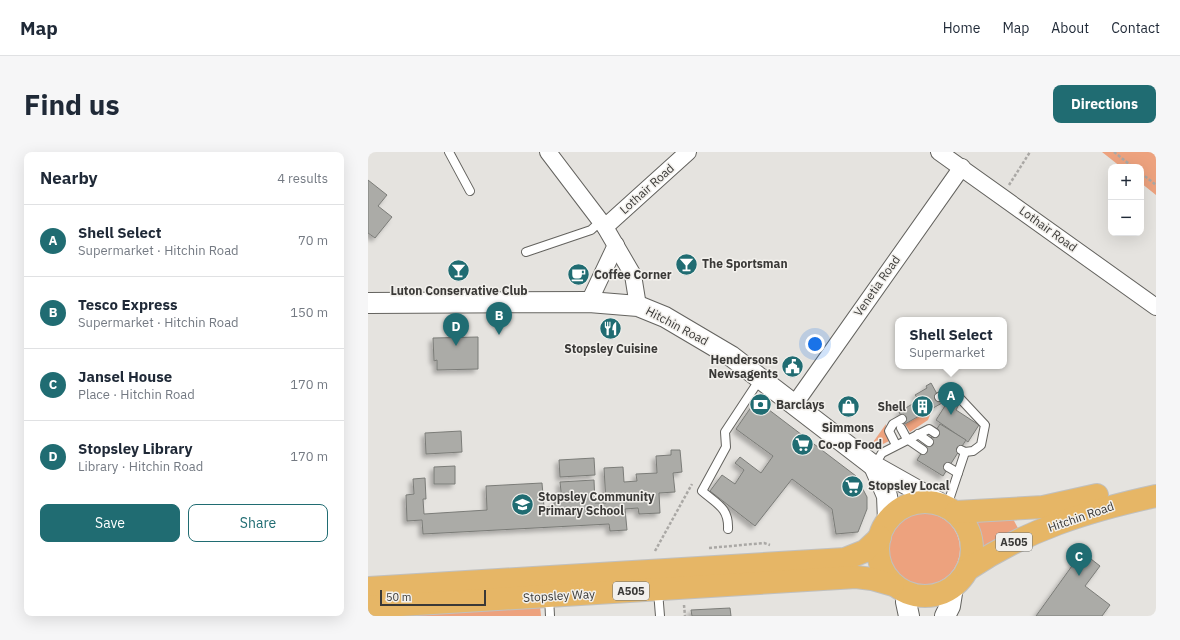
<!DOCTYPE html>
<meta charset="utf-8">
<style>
:root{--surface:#fff;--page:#f6f6f7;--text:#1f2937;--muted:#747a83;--line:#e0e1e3;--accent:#206c72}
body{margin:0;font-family:"IBM Plex Sans",sans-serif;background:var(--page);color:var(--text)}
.controls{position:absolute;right:12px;top:12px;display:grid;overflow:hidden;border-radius:8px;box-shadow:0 4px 16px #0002}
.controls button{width:36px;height:36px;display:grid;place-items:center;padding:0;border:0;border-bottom:1px solid var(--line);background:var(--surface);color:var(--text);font:20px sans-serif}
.scale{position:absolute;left:12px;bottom:10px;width:106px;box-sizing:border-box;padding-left:4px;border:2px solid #3a3937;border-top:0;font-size:11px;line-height:14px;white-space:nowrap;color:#3a3937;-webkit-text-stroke:3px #f2f0ec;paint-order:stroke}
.you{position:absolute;left:447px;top:192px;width:14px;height:14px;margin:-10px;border:3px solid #fff;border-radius:50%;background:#1a73e8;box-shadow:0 0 0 6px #1a73e833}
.badge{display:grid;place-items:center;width:26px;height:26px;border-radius:50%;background:var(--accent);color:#fff;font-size:13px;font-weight:700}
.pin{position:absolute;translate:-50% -33px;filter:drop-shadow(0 1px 2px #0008)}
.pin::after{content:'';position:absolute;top:21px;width:14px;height:12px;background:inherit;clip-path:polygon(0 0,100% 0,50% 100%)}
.popup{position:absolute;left:527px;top:165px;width:112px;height:52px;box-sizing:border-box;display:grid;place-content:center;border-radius:8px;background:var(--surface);filter:drop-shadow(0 1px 3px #0005);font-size:13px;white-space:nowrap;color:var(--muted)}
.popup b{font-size:15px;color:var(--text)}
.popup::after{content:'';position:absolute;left:50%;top:100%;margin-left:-8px;border:8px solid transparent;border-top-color:var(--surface)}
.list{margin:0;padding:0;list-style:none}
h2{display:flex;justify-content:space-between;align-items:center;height:52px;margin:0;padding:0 16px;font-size:17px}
h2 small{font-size:13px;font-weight:400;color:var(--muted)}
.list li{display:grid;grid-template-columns:26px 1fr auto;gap:12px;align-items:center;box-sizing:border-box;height:72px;padding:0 16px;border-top:1px solid var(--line)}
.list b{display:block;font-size:15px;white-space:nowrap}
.list p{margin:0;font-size:13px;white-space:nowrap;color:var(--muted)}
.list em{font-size:13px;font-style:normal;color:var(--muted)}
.actions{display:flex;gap:8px;padding:12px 16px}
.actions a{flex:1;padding:9px 0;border:1px solid var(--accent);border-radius:8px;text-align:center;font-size:14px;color:var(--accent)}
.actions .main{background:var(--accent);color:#fff}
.map{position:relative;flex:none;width:788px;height:464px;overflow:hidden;border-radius:8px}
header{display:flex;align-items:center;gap:24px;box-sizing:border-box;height:56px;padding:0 20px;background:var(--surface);border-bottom:1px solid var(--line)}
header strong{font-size:19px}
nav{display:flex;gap:22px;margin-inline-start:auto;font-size:14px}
.intro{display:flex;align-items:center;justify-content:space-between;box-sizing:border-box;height:96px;padding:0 24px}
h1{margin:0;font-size:28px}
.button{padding:10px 18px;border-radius:8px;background:var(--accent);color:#fff;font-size:14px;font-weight:700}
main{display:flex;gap:24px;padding:0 24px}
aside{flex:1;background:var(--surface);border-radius:8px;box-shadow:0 4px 16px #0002}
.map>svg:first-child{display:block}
.green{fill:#eda27e}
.building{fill:#ababa7;stroke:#7b7c78;filter:url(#shadow)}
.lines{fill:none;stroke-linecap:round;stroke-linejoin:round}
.service-casing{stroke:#64635f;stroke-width:10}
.minor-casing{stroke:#64635f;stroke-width:18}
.tertiary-casing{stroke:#64635f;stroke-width:22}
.primary-casing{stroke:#c0c0bf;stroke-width:24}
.path{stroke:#aaa8a5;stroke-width:2.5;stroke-dasharray:3 2;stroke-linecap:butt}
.service{stroke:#fff;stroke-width:8}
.minor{stroke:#fff;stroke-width:16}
.tertiary{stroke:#fff;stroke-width:20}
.primary{stroke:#e6b666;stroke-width:22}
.labels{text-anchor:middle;stroke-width:3;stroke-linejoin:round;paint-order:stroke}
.shield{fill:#f2f0ec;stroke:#71706d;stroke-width:1}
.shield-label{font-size:11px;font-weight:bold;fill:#3a3937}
.street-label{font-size:12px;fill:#3a3937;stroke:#f2f0ec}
.poi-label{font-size:12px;font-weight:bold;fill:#3a3937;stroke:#f2f0ec;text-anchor:start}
</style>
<header>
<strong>Map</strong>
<nav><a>Home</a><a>Map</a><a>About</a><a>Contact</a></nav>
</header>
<div class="intro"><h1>Find us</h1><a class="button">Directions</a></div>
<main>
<aside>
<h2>Nearby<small>4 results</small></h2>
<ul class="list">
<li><span class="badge">A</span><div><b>Shell Select</b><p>Supermarket · Hitchin Road</p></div><em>70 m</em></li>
<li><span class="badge">B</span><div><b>Tesco Express</b><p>Supermarket · Hitchin Road</p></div><em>150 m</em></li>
<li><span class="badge">C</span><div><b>Jansel House</b><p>Place · Hitchin Road</p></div><em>170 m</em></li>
<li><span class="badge">D</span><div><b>Stopsley Library</b><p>Library · Hitchin Road</p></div><em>170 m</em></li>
</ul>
<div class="actions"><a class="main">Save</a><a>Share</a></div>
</aside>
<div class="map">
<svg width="788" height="464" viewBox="0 0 788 464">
<defs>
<filter id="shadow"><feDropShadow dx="-3.5" dy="3.5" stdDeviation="2" flood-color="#0004"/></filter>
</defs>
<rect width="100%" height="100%" fill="#e5e3df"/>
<g class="green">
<path d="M734,0H788V43L773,31V15H753Z"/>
<path d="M560,259L562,263L560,268L542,280L537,272Z"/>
<path d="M518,272L517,281L521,289L507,296L503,293Z"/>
<circle cx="556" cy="397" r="36"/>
<path d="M644,365L652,380L613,402L612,385L605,366Z"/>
<path d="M172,454L173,464H0Z"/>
</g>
<g class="building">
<path d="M0,28L19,43L10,54L24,65L7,86L0,81Z"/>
<path d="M110,185V217L69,218V208L66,209L65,186Z"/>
<path d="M563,231L574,251L537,272L531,260L551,248L547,243L559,236L558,234Z"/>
<path d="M582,246L591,252L588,258L611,273L600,290L568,268Z"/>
<path d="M388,248L488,324L499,345V357L490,380L468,382L464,357L424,327L387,374L342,339L354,323L367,332L376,318L367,311L372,305L393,321L405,304L368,277Z"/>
<path d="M572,272L598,288L575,324L549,308Z"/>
<path d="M93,279L94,300L58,302L57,281Z"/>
<path d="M303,298H312L314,320L305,321L307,340L291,341L292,361L271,362L270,356L257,357L259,378L242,379L241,372L55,382L54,368L39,369L38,343L46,342L45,327L57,326L58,347H55L56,362L119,358L118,334L174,331L176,355L186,354V349H194L192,330L226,328L227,351H238L236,316L255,315L256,330L269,329L268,322L289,321L288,304L303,303Z"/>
<path d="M226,306L227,323L192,325L191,308Z"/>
<path d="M87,314V332H66V315Z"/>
<path d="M714,400L732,414L717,434L742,453L734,464H668Z"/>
<path d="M362,456L363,464H324L323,458Z"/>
</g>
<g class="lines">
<defs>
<g id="service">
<path d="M81,0L102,39"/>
<path d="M158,100L223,78L234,68"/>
<path d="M571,245L580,240L587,241L617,273L613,293L605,299L597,300"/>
<path d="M533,276L539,287L555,298"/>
<path d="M550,282L561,290"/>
<path d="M528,293L521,279L525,272L534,267"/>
<path d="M506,314L514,301L561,277L567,281"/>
<path d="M580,315L590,321"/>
<path d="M579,354L597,300L593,298"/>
<path d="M360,377C361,356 349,352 334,339L358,295L357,280L392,227"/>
<path d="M290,439L292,464"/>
<path d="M181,445L182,464"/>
</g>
<g id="minor">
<path d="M180,0L237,75L265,123L270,154"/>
<path d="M571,0L788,155"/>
<path d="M237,75L320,0"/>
<path d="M221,150L248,93"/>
<path d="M426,253L594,15"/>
</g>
<g id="tertiary">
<path d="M0,151L221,150L270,154L297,165L363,204L506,314L570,350"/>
<path d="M506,314L519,344L520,368"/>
<path d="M539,441L538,450L541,464"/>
<path d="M577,464L582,454L585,435"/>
</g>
<g id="primary">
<circle cx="557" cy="397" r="47"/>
<path d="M588,360L675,355L729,343"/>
<path d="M599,418C658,378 719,359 788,344"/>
<path d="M0,436L477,407L497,399L512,385"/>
<path d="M0,455L488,425L504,427L525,433"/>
</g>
</defs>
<use href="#service" class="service-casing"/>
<use href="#minor" class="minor-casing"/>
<use href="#tertiary" class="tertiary-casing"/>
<use href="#primary" class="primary-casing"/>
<g class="path">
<path d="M746,0L765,15"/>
<path d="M773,21L788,33"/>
<path d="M641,33L662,0"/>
<path d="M341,396L396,391L402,393"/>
<path d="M287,399L324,332"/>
<path d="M316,453L317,464"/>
</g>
<use href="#service" class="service"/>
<use href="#minor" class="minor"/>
<use href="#tertiary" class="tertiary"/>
<use href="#primary" class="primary"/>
</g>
<defs>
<symbol id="bar-disc" viewBox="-11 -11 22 22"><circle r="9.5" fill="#206c72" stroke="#f2f0ec"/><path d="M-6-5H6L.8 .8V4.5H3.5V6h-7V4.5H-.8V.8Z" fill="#fff"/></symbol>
<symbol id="cafe-disc" viewBox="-11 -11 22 22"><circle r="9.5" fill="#206c72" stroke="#f2f0ec"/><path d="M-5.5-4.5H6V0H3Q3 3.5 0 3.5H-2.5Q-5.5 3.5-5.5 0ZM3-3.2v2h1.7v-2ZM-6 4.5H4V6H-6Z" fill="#fff"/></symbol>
<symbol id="restaurant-disc" viewBox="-11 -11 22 22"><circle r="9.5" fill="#206c72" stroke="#f2f0ec"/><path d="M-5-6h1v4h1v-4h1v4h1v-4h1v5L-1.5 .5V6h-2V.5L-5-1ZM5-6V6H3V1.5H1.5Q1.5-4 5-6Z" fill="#fff"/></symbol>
<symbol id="civic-disc" viewBox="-11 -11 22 22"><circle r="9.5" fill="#206c72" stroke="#f2f0ec"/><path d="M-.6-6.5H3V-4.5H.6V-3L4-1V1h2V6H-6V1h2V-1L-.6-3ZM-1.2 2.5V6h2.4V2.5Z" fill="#fff"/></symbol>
<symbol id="bank-disc" viewBox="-11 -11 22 22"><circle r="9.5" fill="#206c72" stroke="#f2f0ec"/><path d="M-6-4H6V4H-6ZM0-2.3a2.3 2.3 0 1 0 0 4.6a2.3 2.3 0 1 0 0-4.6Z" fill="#fff"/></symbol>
<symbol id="shop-disc" viewBox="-11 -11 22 22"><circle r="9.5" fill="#206c72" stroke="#f2f0ec"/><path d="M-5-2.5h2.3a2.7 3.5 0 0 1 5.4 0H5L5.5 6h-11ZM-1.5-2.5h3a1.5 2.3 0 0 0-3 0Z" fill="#fff"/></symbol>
<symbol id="building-disc" viewBox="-11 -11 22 22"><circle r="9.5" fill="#206c72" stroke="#f2f0ec"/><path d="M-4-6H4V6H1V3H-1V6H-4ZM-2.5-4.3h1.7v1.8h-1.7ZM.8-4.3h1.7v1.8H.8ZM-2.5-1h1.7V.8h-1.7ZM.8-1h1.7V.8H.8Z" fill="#fff"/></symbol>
<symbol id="supermarket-disc" viewBox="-11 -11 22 22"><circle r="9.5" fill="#206c72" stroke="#f2f0ec"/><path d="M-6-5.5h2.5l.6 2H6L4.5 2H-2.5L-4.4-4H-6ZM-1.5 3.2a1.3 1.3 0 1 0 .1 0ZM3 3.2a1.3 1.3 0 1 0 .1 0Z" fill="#fff"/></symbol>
<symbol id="school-disc" viewBox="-11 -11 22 22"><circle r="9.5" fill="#206c72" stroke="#f2f0ec"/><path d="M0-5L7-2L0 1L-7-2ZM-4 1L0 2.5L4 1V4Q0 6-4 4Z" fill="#fff"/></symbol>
</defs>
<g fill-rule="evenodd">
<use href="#bar-disc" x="306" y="100" width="25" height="25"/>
<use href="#bar-disc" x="78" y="106" width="25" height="25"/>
<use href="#cafe-disc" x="198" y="110" width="25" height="25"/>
<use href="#restaurant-disc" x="230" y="164" width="25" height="25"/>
<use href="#civic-disc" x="412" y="202" width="25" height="25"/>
<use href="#bank-disc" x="380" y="240" width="25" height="25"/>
<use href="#shop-disc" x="468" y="242" width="25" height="25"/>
<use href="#building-disc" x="542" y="242" width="25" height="25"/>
<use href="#supermarket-disc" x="422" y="280" width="25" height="25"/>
<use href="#supermarket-disc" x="472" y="322" width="25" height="25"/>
<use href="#school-disc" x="142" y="340" width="25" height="25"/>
</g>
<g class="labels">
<g class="shield">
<rect x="628" y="381" width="36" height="18" rx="3"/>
<rect x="245" y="430" width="36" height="18" rx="3"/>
</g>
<g class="shield-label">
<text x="646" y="394">A505</text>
<text x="263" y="443">A505</text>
</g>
<g class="street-label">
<text transform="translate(279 37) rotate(-42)" y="4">Lothair Road</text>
<text transform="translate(680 77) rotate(36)" y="4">Lothair Road</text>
<text transform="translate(509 134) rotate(-55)" y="4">Venetia Road</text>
<text transform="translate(309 174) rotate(28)" y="4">Hitchin Road</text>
<text transform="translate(713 365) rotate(-19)" y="4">Hitchin Road</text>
<text transform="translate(191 444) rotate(-3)" y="4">Stopsley Way</text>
</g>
<g class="poi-label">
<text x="334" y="116">The Sportsman</text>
<text x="226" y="127">Coffee Corner</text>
<text x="91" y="143" text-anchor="middle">Luton Conservative Club</text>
<text x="243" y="201" text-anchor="middle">Stopsley Cuisine</text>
<text x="410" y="212" text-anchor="end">Hendersons<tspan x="410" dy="14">Newsagents</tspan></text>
<text x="408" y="257">Barclays</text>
<text x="538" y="259" text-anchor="end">Shell</text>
<text x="480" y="280" text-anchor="middle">Simmons</text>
<text x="450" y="297">Co-op Food</text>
<text x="500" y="338">Stopsley Local</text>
<text x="170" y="349">Stopsley Community<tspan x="170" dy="14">Primary School</tspan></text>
</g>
</g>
</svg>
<div class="controls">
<button>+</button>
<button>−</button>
</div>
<div class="scale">50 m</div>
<div class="you"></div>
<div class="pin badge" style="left:583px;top:263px">A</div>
<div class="popup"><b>Shell Select</b>Supermarket</div>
<div class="pin badge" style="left:131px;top:183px">B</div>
<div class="pin badge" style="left:711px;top:424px">C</div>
<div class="pin badge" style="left:88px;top:194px">D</div>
</div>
</main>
